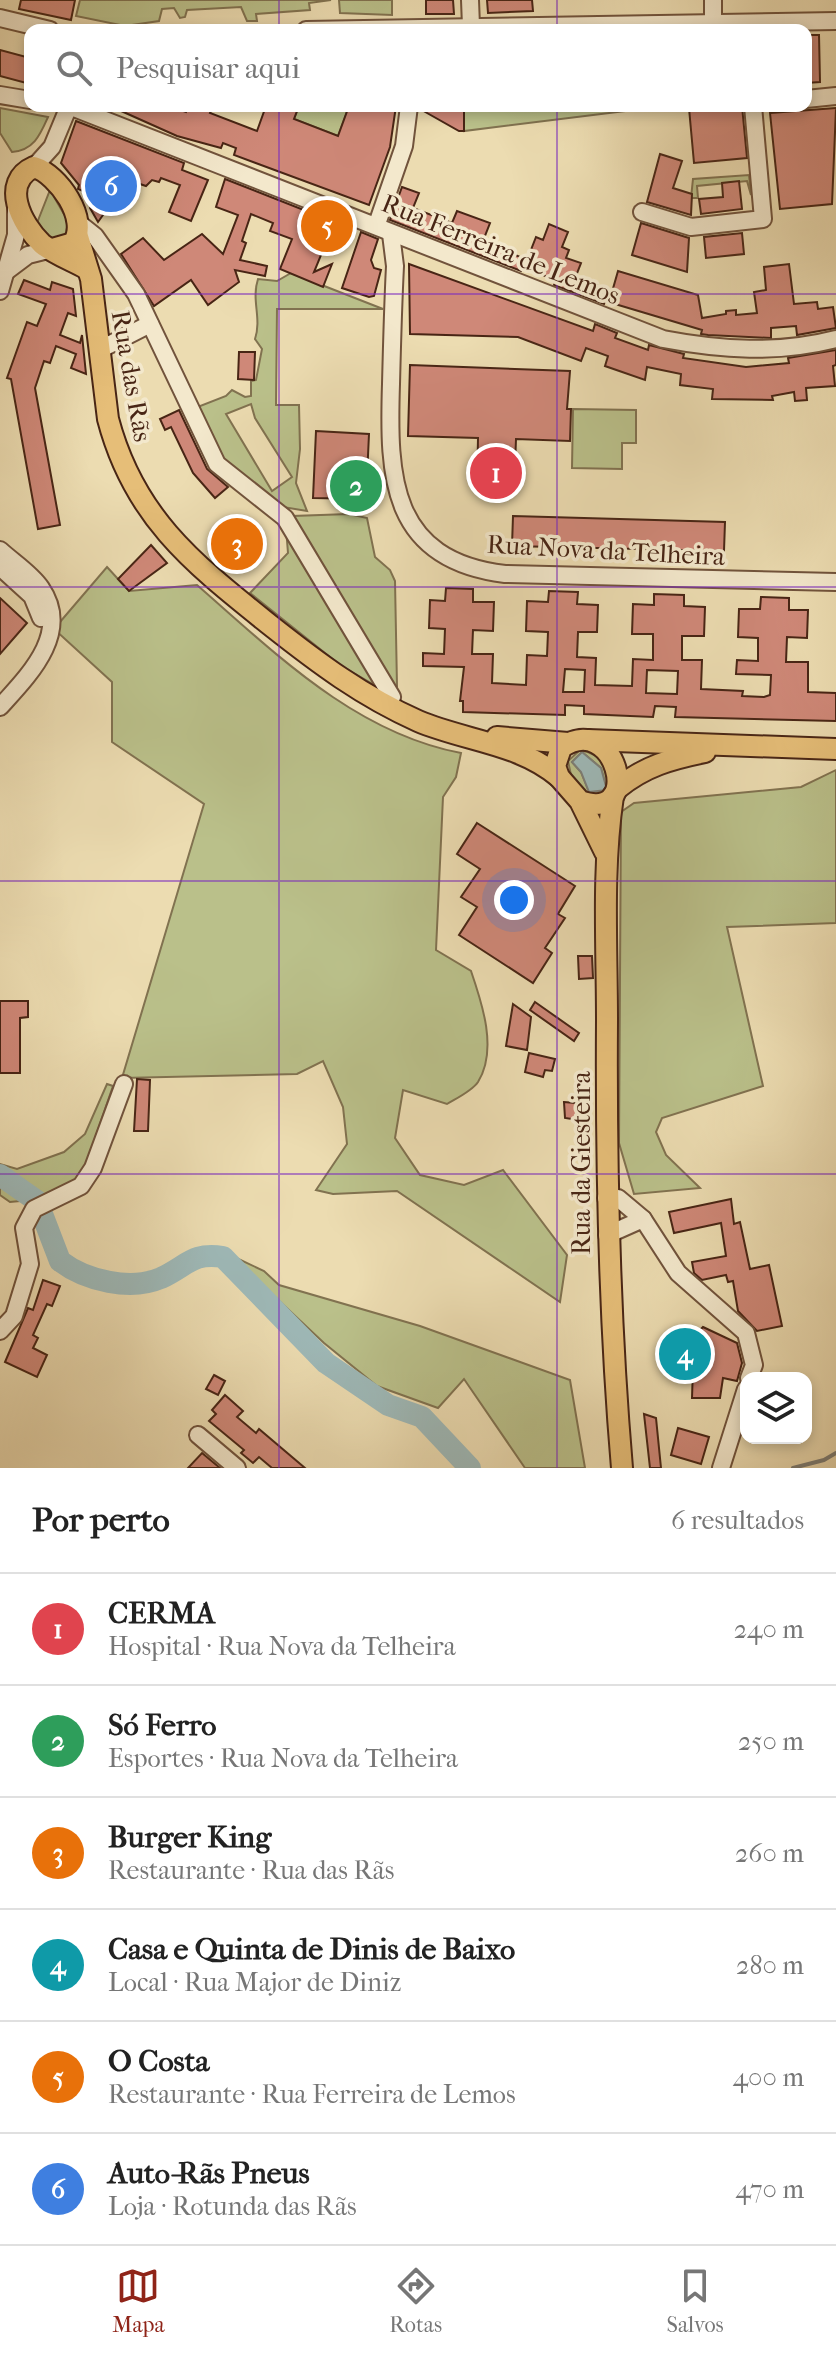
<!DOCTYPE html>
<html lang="pt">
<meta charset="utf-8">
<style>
:root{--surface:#fff;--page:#f2f2f2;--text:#222;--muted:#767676;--line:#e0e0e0;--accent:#8f2418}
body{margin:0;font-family:"IM FELL French Canon",serif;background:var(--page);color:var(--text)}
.controls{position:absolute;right:24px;bottom:24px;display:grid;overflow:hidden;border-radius:16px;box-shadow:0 4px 12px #0003}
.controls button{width:72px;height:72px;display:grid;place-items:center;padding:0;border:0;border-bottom:2px solid var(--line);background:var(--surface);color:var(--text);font:40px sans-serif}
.you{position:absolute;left:514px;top:900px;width:28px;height:28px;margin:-20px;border:6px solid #fff;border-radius:50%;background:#1a73e8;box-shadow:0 0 0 12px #1a73e833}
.badge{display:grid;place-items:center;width:52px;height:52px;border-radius:50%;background:var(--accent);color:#fff;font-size:26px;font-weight:700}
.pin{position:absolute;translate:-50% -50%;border:4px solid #fff;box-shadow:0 2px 8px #0006}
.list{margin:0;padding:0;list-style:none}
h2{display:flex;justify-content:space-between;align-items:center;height:104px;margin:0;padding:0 32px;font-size:34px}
h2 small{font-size:26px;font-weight:400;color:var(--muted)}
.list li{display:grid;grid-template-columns:52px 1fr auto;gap:24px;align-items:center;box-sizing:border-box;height:112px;padding:0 32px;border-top:2px solid var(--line)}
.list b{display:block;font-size:30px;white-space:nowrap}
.list p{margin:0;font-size:26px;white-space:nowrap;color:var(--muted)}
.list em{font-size:26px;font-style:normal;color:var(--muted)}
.icon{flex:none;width:44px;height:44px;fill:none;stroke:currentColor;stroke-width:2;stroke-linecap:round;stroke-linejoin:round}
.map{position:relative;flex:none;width:836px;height:1468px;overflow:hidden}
.search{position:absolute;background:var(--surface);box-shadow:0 4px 12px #0003;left:24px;right:24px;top:24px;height:88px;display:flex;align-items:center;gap:20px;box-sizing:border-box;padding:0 28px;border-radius:16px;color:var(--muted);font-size:30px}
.sheet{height:776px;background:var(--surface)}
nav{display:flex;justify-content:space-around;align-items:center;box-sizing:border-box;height:112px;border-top:2px solid var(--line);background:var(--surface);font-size:22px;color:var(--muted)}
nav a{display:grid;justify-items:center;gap:4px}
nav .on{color:var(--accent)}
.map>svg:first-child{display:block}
.green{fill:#bac08a;stroke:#817250;stroke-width:2;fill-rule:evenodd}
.water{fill:#9eb9b8;stroke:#7c7e77;stroke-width:2}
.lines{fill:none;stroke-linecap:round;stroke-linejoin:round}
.stream{stroke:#7c7e77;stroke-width:4}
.river{stroke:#9eb9b8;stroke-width:22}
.building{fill:#cf8878;stroke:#482515;stroke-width:2;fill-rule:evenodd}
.minor-casing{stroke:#71533c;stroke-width:20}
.major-casing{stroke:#482515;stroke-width:24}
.minor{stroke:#f3e8cc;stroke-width:16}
.major{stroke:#e6be78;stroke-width:20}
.grid{fill:none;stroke:#7b2cbf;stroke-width:2;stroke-opacity:0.55}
.labels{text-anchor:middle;stroke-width:7;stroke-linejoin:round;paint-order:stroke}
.street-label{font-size:26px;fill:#482515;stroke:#f3e8cc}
</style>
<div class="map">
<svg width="836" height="1468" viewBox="0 0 836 1468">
<rect width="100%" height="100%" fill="#ecdcb1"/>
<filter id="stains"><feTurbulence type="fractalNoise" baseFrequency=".0025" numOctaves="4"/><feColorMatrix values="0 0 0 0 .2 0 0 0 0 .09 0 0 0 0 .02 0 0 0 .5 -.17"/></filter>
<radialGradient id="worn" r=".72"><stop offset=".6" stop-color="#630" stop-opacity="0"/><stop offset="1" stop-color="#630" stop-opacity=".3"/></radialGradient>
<g class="green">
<path d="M80,0H331L309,3L310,10L256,14L257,21H247L241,7L187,10L185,17L180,18L174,8L162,9L159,21L125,26L76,16Z"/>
<path d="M339,0H392V15L340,13Z"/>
<path d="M299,106H349L338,136L294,119Z"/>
<path d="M464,106H666L464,131Z"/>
<path d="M0,108L48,117C40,135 34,150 12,152L0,133Z"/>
<path d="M749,175L751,195L747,181L697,186L698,198H691L693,179Z"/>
<path d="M50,190L72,228L67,238L49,239L37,223Z"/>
<path d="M291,273L383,309H277L276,405H299L300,449L296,483L307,511L283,507L225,464L195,408L226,396L232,390L245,397L251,396V381L256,380L262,349L255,339C262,318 251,300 258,279L277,281ZM251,404L255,418L292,477L272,491L226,414Z"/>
<path d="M573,409L636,410V443H622V469L572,468Z"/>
<path d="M349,514L367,518L375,557L390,570L395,581L397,686H391L293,516Z"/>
<path d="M286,528L383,690L340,665L250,593L288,553Z"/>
<path d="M107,567L129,591L197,585C275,653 355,733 461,753L456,777L443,797L436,950L471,971C482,1003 498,1050 478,1082C472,1091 457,1098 447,1104L403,1090L395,1138L420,1175L464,1185L503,1170L567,1255L560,1302L397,1191L333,1194L316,1190L347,1144L343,1107L323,1061L297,1074L122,1078L204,804L112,742V682L54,629Z"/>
<path d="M580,750C600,753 625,775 604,795L587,794L571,775L568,761ZM582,752L601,768L607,790L589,792L581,772L572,762Z"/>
<path d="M836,770V923L727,927L763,1086L662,1118L656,1132L666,1155L700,1188L634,1194L619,1143L621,812L634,803L801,787Z"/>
<path d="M107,1084L113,1086L81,1179L42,1199L10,1202L0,1195V1164L17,1169L64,1152L85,1134Z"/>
<path d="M230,1255L264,1271L279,1285L420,1326L570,1380L585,1468H525L464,1379L438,1408L377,1386L324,1343Z"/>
</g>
<path class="water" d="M582,752L601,768L607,790L589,792L581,772L572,762Z"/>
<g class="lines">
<path class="stream" d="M793,1468L824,1460L836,1453"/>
<path class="river" d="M0,1175L37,1201L60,1261C86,1281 131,1291 161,1278C187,1266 192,1252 223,1257L326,1363L388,1405L422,1417L470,1468"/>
</g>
<g class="building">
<path d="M21,0H75L71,20L19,9Z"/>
<path d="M426,0H453L454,14H426Z"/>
<path d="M487,0H532L533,11L488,13Z"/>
<path d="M806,35H819L820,82L806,83Z"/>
<path d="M0,50L30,58V84L0,76Z"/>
<path d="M110,106H169L186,112L188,106H213L210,113L257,131L266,106H299L294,119L338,136L349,106H396L390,147L369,205L234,155L236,148L223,143L221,148L177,136Z"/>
<path d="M420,106H464V131H459L420,109Z"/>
<path d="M742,106L747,158L694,163L689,108Z"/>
<path d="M836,108L832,204L780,209L770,113Z"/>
<path d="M76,121L184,163L182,170L208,180L191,221L169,212L180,185L161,178L159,182L152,180L146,186L128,180L98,222L90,208L95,196L78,189L79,185L61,163Z"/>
<path d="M660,154L682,161L673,188L692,194L691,215L647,202Z"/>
<path d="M225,179L347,227L341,242L328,238L314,272L332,264L323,287L280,269L292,239L270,231L273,223L251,214L242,241L246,243L240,260L267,266L265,276L235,270L239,282L208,305L191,280L154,306L121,254L143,238L164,260L202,234L223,254L238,215L216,207Z"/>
<path d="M739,181L742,209L701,214L699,199L723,197L722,183Z"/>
<path d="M402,187L419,193L413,208L452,223L457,211L490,223L483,241L527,260L536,237L543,240L549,224L568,232L562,247L569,250L566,258L581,263L576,276L612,292L618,271L698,295L702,318L726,314V311L736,310V315L757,313L754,292L766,290L764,267L789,264L794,304L817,302L818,309L833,307L836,328L797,335L796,326L771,328V338L708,335L701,334L702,330L605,301L604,304L554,285L556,280L522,267L521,271L390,220Z"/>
<path d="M641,223L689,238L687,272L632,255Z"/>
<path d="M361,232L378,239L371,260L374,268L381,270L374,296L369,297L342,288Z"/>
<path d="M742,233L744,254L706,258L704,237Z"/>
<path d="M409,264L593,331L595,324L617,333L615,338L648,350L649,345L684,354L683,358L746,367L789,363L788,358L836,350V365L833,366L835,386L806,388L807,400L795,401L794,392L772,396L773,400L712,399L713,389L680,385L681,374L647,367L645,380L605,366L608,356L586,348L581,361L518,337L410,334Z"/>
<path d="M24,280L50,290L52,282L73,289L76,316L68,313L60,335L80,343L82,335L86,374L71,368L76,354L56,346L50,363L44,361L35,388L60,525L38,529L11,379L7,378L27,322L37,326L46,304L18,294Z"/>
<path d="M239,352H255L254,380L238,379Z"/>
<path d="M410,365L570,371L567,409H571L570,441L516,439L514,492H501V500H488V492H477L478,438L408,436Z"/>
<path d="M179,410L207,469L228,487L215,498L193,473L171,427L165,430L160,419Z"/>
<path d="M316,431L369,434L366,499L313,498Z"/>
<path d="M513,516L725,522L724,551L512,546Z"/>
<path d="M230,520L265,550L248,569L212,541Z"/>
<path d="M151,545L167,563L129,591L118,579Z"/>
<path d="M446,588L473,589V602H494L493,631L473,630L472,654H493L492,683L526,685L527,655L547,656L548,632L526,631L527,601L548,602L549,591L578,592L577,604L598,605L597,632H578L577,657L596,658L595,685L632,686L633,659L653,660V634H632L633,604L654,605V594L684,595V606L705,607L704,636H682V660H702L701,689L743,691L742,696L764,697L770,695L771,675L736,674L737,660L758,661V638L738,637L739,609H760L761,597L789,598V610H808L807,638L787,637L786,662H808V692L836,693V721L675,717L676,707L655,706L653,717L584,714V706L565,705V715L463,712V701H460L464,667L423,666V653L444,654L445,629L429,628L430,600L445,601ZM565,669L585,670L584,692H563ZM647,670L678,671L677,694L646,693Z"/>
<path d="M0,598L27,623L0,654Z"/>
<path d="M477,823L575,886L558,914L565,918L545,948L552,953L533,983L459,935L477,907L461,897L480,869L457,854Z"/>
<path d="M578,956H592L593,978L579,979Z"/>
<path d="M0,1001H28V1017L20,1018V1073H0Z"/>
<path d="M535,1002L579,1033L574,1041L530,1010Z"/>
<path d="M513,1004L531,1017L527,1050L506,1046Z"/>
<path d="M529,1053L555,1059L552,1071L545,1070L543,1077L525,1072Z"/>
<path d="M137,1079L150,1080L148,1131H134Z"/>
<path d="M564,1102L586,1104L585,1121L565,1118Z"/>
<path d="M731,1199L734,1224L740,1222L750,1269L769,1265L782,1326L757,1331L738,1311L733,1281L728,1282L726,1275L702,1280L694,1273L692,1262L726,1256L721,1223L674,1233L669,1212Z"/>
<path d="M43,1280L60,1286L52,1306L47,1304L33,1335L38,1338L33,1348L47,1355L37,1377L5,1362L28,1308L33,1310Z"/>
<path d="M703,1327L737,1343L742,1363L737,1381L723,1378L720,1398H692L694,1336Z"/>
<path d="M214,1375L225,1381L218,1395L206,1389Z"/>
<path d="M225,1395L243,1411L237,1417L256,1433L259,1429L305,1468H272L259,1457L253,1463L241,1453L244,1450L209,1421L216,1414L212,1410Z"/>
<path d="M644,1414L656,1418L661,1468H650Z"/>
<path d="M678,1428L709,1437L701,1464L671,1455Z"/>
<path d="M202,1453L220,1468H188Z"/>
</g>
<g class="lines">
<defs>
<g id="minor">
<path d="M470,0L471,26"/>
<path d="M713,0V22"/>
<path d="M0,18L50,30"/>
<path d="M306,30L836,21"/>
<path d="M0,95L30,100"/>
<path d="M806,99L836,96"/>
<path d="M34,167L52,147L69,106L663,339C721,350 778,354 836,339"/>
<path d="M642,212L691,227L763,219L753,106"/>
<path d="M80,224L95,236L136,294L217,464L285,518L392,697L386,707"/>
<path d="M377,224L404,146L409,106"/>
<path d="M391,234L395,266C393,305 392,344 391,384C388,477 390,560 505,574L836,582"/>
<path d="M8,270L28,255L52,249"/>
<path d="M0,291L16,235V209"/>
<path d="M99,350L150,324"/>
<path d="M0,550C13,562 32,574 41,588C72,633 28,676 0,707"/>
<path d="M0,567L32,596L41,618"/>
<path d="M606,1198H618L643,1219L678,1273L746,1333L754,1365L749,1378"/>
<path d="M607,1235L643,1219"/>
<path d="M0,1331L14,1316L30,1264L24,1228L34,1209L81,1186L93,1168L124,1084"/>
<path d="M198,1435L237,1468"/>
<path d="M721,1468L746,1389"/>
</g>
<g id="major">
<path d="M78,237L91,279L108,419C134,518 194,564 270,625C318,663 362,696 418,721C465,741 519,743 559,777"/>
<path d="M52,249L73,243C90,220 58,174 34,167C0,182 21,224 42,244C54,254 73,261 87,269"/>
<path d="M497,737L568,743"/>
<path d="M588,740L836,749"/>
<path d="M618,788C645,766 671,759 705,752"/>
<path d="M613,796C602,870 607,945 607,1020C606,1171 609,1317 622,1468"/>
<path d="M580,801C646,824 615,709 561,748L555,766L559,777L580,801L605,852"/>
</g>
</defs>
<use href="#minor" class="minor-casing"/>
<use href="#major" class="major-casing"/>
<use href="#minor" class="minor"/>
<use href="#major" class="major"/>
</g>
<path class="grid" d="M279,0V30M557,0V30M279,106V1468M557,106V1468M0,294H836M0,587H836M0,881H836M0,1174H836"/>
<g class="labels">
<g class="street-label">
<text transform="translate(501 249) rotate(22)" y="9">Rua Ferreira de Lemos</text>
<text transform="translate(132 376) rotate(80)" y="9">Rua das Rãs</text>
<text transform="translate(606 550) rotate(3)" y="9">Rua Nova da Telheira</text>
<text transform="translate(581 1163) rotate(-90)" y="9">Rua da Giesteira</text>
</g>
</g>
<rect width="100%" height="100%" filter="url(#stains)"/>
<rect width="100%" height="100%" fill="url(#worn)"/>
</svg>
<div class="controls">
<button><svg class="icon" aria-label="layers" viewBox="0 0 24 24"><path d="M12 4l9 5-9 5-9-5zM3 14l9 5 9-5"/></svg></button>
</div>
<div class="you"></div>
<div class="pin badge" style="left:496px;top:473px;background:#e0444e">1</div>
<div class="pin badge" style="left:356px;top:486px;background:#2e9e5b">2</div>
<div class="pin badge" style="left:237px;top:544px;background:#e8710a">3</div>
<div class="pin badge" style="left:685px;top:1354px;background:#0f9aa8">4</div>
<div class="pin badge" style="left:327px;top:226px;background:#e8710a">5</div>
<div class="pin badge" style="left:111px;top:186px;background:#3f7fe0">6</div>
<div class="search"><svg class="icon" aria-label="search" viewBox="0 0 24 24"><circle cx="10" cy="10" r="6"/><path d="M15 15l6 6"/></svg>Pesquisar aqui</div>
</div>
<section class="sheet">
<h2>Por perto<small>6 resultados</small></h2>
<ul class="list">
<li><span class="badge" style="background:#e0444e">1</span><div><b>CERMA</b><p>Hospital · Rua Nova da Telheira</p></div><em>240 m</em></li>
<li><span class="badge" style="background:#2e9e5b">2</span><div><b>Só Ferro</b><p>Esportes · Rua Nova da Telheira</p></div><em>250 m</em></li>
<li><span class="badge" style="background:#e8710a">3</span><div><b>Burger King</b><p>Restaurante · Rua das Rãs</p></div><em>260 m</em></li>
<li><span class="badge" style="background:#0f9aa8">4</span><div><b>Casa e Quinta de Dinis de Baixo</b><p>Local · Rua Major de Diniz</p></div><em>280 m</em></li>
<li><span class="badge" style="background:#e8710a">5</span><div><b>O Costa</b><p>Restaurante · Rua Ferreira de Lemos</p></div><em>400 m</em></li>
<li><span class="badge" style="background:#3f7fe0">6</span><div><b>Auto-Rãs Pneus</b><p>Loja · Rotunda das Rãs</p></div><em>470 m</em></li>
</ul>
</section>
<nav>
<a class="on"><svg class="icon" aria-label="map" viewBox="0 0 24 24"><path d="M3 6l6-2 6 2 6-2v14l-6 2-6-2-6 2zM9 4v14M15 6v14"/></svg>Mapa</a>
<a><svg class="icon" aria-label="directions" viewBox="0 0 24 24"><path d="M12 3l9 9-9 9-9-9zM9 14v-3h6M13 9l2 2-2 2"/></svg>Rotas</a>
<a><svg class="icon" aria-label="saved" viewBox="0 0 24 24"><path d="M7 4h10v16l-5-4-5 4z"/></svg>Salvos</a>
</nav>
